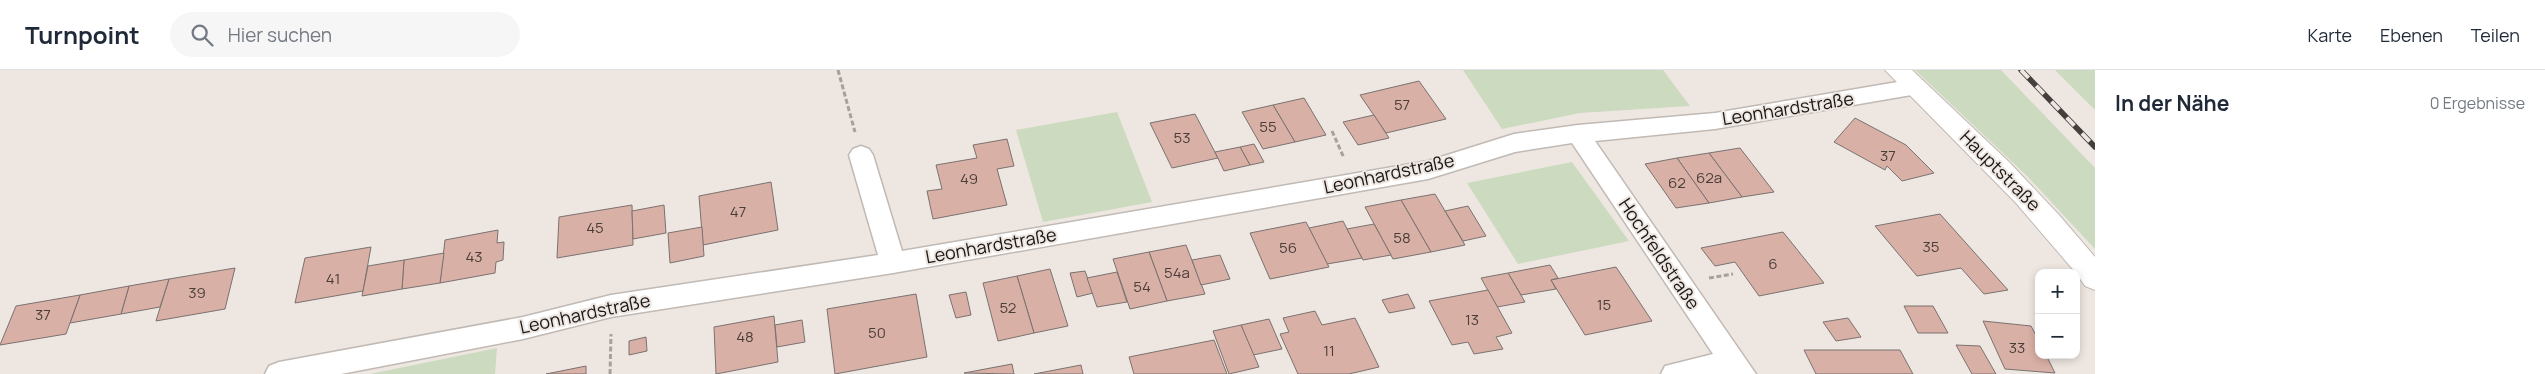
<!DOCTYPE html>
<html lang="de">
<meta charset="utf-8">
<style>
:root{--surface:#fff;--page:#f6f6f7;--text:#1f2937;--muted:#747a83;--line:#e0e1e3}
body{margin:0;font-family:Manrope,sans-serif;background:var(--page);color:var(--text)}
.controls{position:absolute;right:15px;bottom:15px;display:grid;overflow:hidden;border-radius:10px;box-shadow:0 2px 8px #0003}
.controls button{width:45px;height:45px;display:grid;place-items:center;padding:0;border:0;border-bottom:1px solid var(--line);background:var(--surface);color:var(--text);font:25px sans-serif}
.list{margin:0;padding:0;list-style:none}
h2{display:flex;justify-content:space-between;align-items:center;height:65px;margin:0;padding:0 20px;font-size:21px}
h2 small{font-size:16px;font-weight:400;color:var(--muted)}
.icon{flex:none;width:28px;height:28px;fill:none;stroke:currentColor;stroke-width:2;stroke-linecap:round;stroke-linejoin:round}
.map{position:relative;flex:none;width:2095px;height:304px;overflow:hidden}
header{display:flex;align-items:center;gap:30px;box-sizing:border-box;height:70px;padding:0 25px;background:var(--surface);border-bottom:1px solid var(--line)}
header strong{font-size:24px}
nav{display:flex;gap:28px;margin-inline-start:auto;font-size:18px}
.search{width:350px;height:45px;background:var(--page);display:flex;align-items:center;gap:12px;box-sizing:border-box;padding:0 18px;border-radius:28px;color:var(--muted);font-size:19px}
main{display:flex}
aside{flex:1;background:var(--surface)}
.map>svg:first-child{display:block}
.green{fill:#ccdbbf}
.building{fill:#d9b0a5;stroke:#7a7270}
.lines{fill:none;stroke-linecap:round;stroke-linejoin:round}
.street-casing{stroke:#c0b9b4;stroke-width:3}
.secondary-casing{stroke:#c0b9b4;stroke-width:2}
.path{stroke:#a7a09d;stroke-width:3;stroke-dasharray:5 2.5;stroke-linecap:butt}
.street{fill:#fff;fill-rule:evenodd}
.secondary{fill:#fff;fill-rule:evenodd}
.rail-casing{stroke:#433f3d;stroke-width:5.5}
.rail{stroke:#eee6e1;stroke-width:4;stroke-dasharray:11;stroke-linecap:butt}
.labels{text-anchor:middle;stroke-width:4;stroke-linejoin:round;paint-order:stroke}
.number-label{font-size:15px;fill:#4a3d3a}
.street-label{font-size:18px;fill:#1a1716;stroke:#eee6e1}
</style>
<header>
<strong>Turnpoint</strong>
<div class="search"><svg class="icon" aria-label="search" viewBox="0 0 24 24"><circle cx="10" cy="10" r="6"/><path d="M15 15l6 6"/></svg>Hier suchen</div>
<nav><a>Karte</a><a>Ebenen</a><a>Teilen</a></nav>
</header>
<main>
<div class="map">
<svg width="2095" height="304" viewBox="0 0 2095 304">
<rect width="100%" height="100%" fill="#eee6e1"/>
<g class="green">
<path d="M1463,0H1663L1690,36L1580,43L1502,59Z"/>
<path d="M1915,0H2001L2095,98V179L2027,106Z"/>
<path d="M2055,0H2095V40Z"/>
<path d="M1117,42L1152,132L1043,152L1016,60Z"/>
<path d="M1572,92L1629,171L1518,194L1467,113Z"/>
<path d="M497,278L495,304H370Z"/>
</g>
<g class="building">
<path d="M1419,11L1446,49L1386,63L1360,25Z"/>
<path d="M1304,28L1326,65L1295,72L1273,35Z"/>
<path d="M1273,35L1295,72L1263,79L1242,42Z"/>
<path d="M1195,44L1218,88L1172,98L1150,53Z"/>
<path d="M1374,45L1389,68L1358,75L1343,52Z"/>
<path d="M1855,48L1906,75L1934,103L1902,111L1887,96L1885,100L1834,72Z"/>
<path d="M1007,69L1014,96L997,99L1007,135L933,149L927,121L942,119L936,95L977,88L973,75Z"/>
<path d="M1254,74L1264,92L1250,95L1240,77Z"/>
<path d="M1240,77L1250,95L1224,101L1215,82Z"/>
<path d="M1740,78L1774,122L1742,127L1709,83Z"/>
<path d="M1709,83L1742,127L1709,133L1677,88Z"/>
<path d="M1677,88L1709,133L1676,138L1645,94Z"/>
<path d="M771,112L778,160L703,175L699,126Z"/>
<path d="M1435,124L1465,175L1431,182L1401,130Z"/>
<path d="M1401,130L1431,182L1393,189L1365,137Z"/>
<path d="M632,135L633,175L557,188L559,147Z"/>
<path d="M664,135L666,163L633,169L632,141Z"/>
<path d="M1468,136L1486,166L1463,171L1445,141Z"/>
<path d="M1940,144L2008,220L1984,224L1961,198L1917,206L1875,156Z"/>
<path d="M1343,151L1362,188L1327,194L1309,158Z"/>
<path d="M1306,152L1329,197L1270,209L1250,163Z"/>
<path d="M1374,154L1391,185L1363,190L1347,159Z"/>
<path d="M702,157L704,186L670,193L668,163Z"/>
<path d="M498,160L497,173L504,172L503,190L496,192L495,203L440,213L445,170Z"/>
<path d="M1783,162L1824,213L1759,226L1735,192L1715,196L1701,178Z"/>
<path d="M1186,175L1205,224L1167,231L1149,182Z"/>
<path d="M371,177L363,221L295,233L305,188Z"/>
<path d="M1149,182L1167,231L1130,239L1113,189Z"/>
<path d="M444,183L440,213L402,219L404,190Z"/>
<path d="M1220,185L1230,209L1201,215L1192,190Z"/>
<path d="M404,190L402,219L362,226L368,196Z"/>
<path d="M1550,195L1558,208L1551,210L1556,219L1521,225L1508,203Z"/>
<path d="M1616,197L1652,251L1585,265L1551,210Z"/>
<path d="M235,198L225,239L156,251L169,209Z"/>
<path d="M1050,199L1068,256L1034,263L1017,206Z"/>
<path d="M1085,201L1093,223L1077,227L1070,203Z"/>
<path d="M1117,202L1127,232L1097,237L1087,208Z"/>
<path d="M1508,203L1525,232L1497,237L1481,208Z"/>
<path d="M1017,206L1034,263L998,271L983,213Z"/>
<path d="M169,209L160,237L121,244L129,216Z"/>
<path d="M129,216L121,244L70,253L80,225Z"/>
<path d="M1488,220L1512,263L1496,267L1503,279L1474,284L1468,272L1452,275L1429,231Z"/>
<path d="M966,222L971,245L956,248L949,225Z"/>
<path d="M916,224L927,287L835,304L827,239Z"/>
<path d="M1408,224L1415,238L1389,243L1382,230Z"/>
<path d="M80,225L66,264L0,275L16,236Z"/>
<path d="M1904,236H1933L1948,263H1918Z"/>
<path d="M1315,241L1322,255L1355,248L1379,297L1349,304H1298L1280,264L1289,262L1283,248Z"/>
<path d="M774,246L778,292L716,304L714,257Z"/>
<path d="M1848,248L1861,267L1836,271L1823,252Z"/>
<path d="M1269,249L1282,279L1253,285L1241,255Z"/>
<path d="M802,250L805,272L777,277L775,255Z"/>
<path d="M1983,251L2031,256L2039,271V285H2046L2055,303L2005,299Z"/>
<path d="M1241,255L1259,297L1229,304L1213,261Z"/>
<path d="M646,267L647,281L629,285V271Z"/>
<path d="M1214,270L1227,304H1134L1129,287Z"/>
<path d="M1956,275L1980,276L1996,304H1972Z"/>
<path d="M1804,280H1900L1913,304H1816Z"/>
<path d="M1012,294L1014,304L964,303Z"/>
<path d="M1081,295L1083,304H1034Z"/>
<path d="M586,296V304H546Z"/>
</g>
<g class="lines">
<defs>
<path id="street" d="M1915,9L1923,11L1926,17L1923,23L1715,59L1595,71L1756,304H1661L1665,296L1713,284L1572,73L1515,82L1428,109L893,203L611,247L523,269L341,304H265L269,296L279,292L523,247L611,225L878,185L849,85L853,79L861,76L869,79L873,85L902,181L1428,91L1514,64L1578,55L1715,43Z"/>
<path id="secondary" d="M1885,0H1912L2010,93L2059,145L2095,187V220L2085,216L2076,203L2016,133Z"/>
</defs>
<use href="#street" class="street-casing"/>
<use href="#secondary" class="secondary-casing"/>
<g class="path">
<path d="M838,0L855,62"/>
<path d="M1332,61L1344,88"/>
<path d="M1709,208L1733,204"/>
<path d="M610,304L611,264"/>
</g>
<use href="#street" class="street"/>
<use href="#secondary" class="secondary"/>
<defs>
<path id="rail" d="M2021,0L2095,77"/>
</defs>
<use href="#rail" class="rail-casing"/>
<use href="#rail" class="rail"/>
</g>
<g class="labels">
<g class="number-label">
<text x="1402" y="40">57</text>
<text x="1268" y="62">55</text>
<text x="1182" y="73">53</text>
<text x="1888" y="91">37</text>
<text x="1709" y="113">62a</text>
<text x="969" y="114">49</text>
<text x="1677" y="118">62</text>
<text x="738" y="147">47</text>
<text x="595" y="163">45</text>
<text x="1402" y="173">58</text>
<text x="1931" y="182">35</text>
<text x="1288" y="183">56</text>
<text x="474" y="192">43</text>
<text x="1773" y="199">6</text>
<text x="1177" y="208">54a</text>
<text x="333" y="214">41</text>
<text x="1142" y="222">54</text>
<text x="197" y="228">39</text>
<text x="1604" y="240">15</text>
<text x="1008" y="243">52</text>
<text x="43" y="250">37</text>
<text x="1472" y="255">13</text>
<text x="877" y="268">50</text>
<text x="745" y="272">48</text>
<text x="2017" y="283">33</text>
<text x="1329" y="286">11</text>
</g>
<g class="street-label">
<text transform="translate(1788 39) rotate(-9)" y="6">Leonhardstraße</text>
<text transform="translate(2000 101) rotate(45)" y="6">Hauptstraße</text>
<text transform="translate(1389 104) rotate(-12)" y="6">Leonhardstraße</text>
<text transform="translate(991 176) rotate(-10)" y="6">Leonhardstraße</text>
<text transform="translate(1659 184) rotate(56)" y="6">Hochfeldstraße</text>
<text transform="translate(585 244) rotate(-12)" y="6">Leonhardstraße</text>
</g>
</g>
</svg>
<div class="controls">
<button>+</button>
<button>−</button>
</div>
</div>
<aside>
<h2>In der Nähe<small>0 Ergebnisse</small></h2>
<ul class="list">
</ul>
</aside>
</main>
